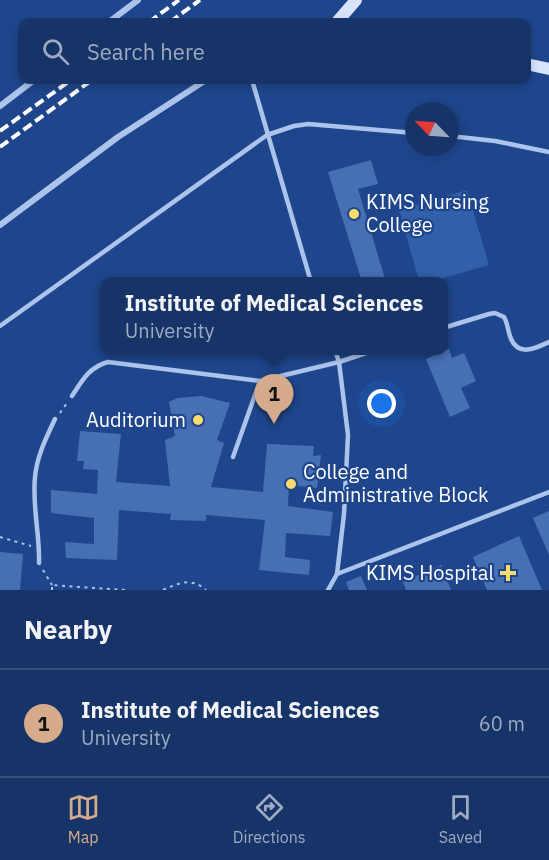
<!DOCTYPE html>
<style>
:root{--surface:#173469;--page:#243f71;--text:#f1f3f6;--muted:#9eaac0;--line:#364f7d;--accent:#d6ab8b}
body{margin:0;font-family:"IBM Plex Sans",sans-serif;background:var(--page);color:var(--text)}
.compass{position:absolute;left:405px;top:102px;width:54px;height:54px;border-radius:50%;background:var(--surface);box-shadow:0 3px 9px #0003;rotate:295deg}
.you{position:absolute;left:382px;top:404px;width:21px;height:21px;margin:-15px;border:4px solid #fff;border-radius:50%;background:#1a73e8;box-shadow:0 0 0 9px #1a73e833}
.badge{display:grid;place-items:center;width:39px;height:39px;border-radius:50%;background:var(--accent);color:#111;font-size:20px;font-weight:700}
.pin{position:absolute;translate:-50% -50px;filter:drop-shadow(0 2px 3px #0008)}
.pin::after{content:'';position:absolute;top:32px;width:21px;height:18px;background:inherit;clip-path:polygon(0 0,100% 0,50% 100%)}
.popup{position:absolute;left:100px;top:277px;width:348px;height:78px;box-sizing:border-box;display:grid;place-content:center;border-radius:12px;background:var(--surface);filter:drop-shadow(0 2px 4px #0005);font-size:20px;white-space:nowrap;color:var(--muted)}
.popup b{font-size:22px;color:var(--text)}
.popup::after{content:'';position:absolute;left:50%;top:100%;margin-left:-12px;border:12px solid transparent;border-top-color:var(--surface)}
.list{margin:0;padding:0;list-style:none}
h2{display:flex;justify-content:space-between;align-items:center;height:78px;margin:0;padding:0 24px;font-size:26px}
h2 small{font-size:20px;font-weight:400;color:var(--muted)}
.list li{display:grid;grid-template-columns:39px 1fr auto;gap:18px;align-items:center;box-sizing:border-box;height:108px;padding:0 24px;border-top:2px solid var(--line)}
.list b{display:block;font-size:22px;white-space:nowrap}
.list p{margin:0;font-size:20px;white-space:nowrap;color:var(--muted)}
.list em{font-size:20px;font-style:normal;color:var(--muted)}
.icon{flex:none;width:33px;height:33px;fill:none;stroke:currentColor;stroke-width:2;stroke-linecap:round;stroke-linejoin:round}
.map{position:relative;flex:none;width:549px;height:590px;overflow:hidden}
.search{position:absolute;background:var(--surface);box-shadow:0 3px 9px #0003;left:18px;right:18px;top:18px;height:66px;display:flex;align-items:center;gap:15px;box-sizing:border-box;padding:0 21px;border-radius:12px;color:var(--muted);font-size:22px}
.sheet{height:186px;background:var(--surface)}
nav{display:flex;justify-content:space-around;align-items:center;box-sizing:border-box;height:84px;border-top:2px solid var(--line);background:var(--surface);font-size:16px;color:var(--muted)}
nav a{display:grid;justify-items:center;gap:3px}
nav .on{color:var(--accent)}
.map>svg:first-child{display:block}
.green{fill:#325faa}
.building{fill:#4770b4}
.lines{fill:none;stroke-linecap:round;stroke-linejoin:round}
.path{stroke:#acc4ec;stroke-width:2;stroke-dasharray:3 4.5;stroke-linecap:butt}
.lane{stroke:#acc4ec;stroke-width:4.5}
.street{stroke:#acc4ec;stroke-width:6}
.secondary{stroke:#d8e4f9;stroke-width:12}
.rail{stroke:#fff;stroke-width:4;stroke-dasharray:10 4.5;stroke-linecap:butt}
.poi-dot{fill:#fadc6c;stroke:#1f468c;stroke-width:2}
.labels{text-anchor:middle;stroke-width:4.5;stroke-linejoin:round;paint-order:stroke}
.poi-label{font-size:20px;fill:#fff;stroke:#1f468c;text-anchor:start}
</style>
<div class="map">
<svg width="549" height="590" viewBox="0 0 549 590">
<rect width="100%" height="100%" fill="#1f468c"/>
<path class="green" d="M467,190L489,265L433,281H419L399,210Z"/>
<g class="building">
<path d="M371,160L378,184L358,189L386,282H362L328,172Z"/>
<path d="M449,349L452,358L464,353L476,381L461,388L470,408L450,417L426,359Z"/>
<path d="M201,396L230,403L217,440L224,443L211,487L263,492L267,444L314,446L313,456L321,455L317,488L289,485L288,506L333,512L330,536L286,533L285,557L310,560L309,575L259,570L265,520L206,515V521L170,520L171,514L119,510L117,560L66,558L65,542L94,544V518L51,513V490L97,494L98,470L83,469L84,461H77L80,431L121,434L116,482L170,486L165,440L175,436L169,402L177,398Z"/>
<path d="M549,511V555L533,518Z"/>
<path d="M519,536L542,590H487L473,557Z"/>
<path d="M0,552L23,554L20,590H0Z"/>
<path d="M441,565L451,590H406L403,582Z"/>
<path d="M361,576L367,590H349L346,582Z"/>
</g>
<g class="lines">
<g class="path">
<path d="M60,413L67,403"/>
<path d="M0,537L31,546"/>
<path d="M43,570L52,585"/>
<path d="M52,590V585L125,590"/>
<path d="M163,590C179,583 191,577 206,590"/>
</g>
<g class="lane">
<path d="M252,80L311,282"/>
<path d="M450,136L495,141L549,152"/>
<path d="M0,326L267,135L294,126L308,124L414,133"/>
<path d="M443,328L489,314L495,313L504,317C508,324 508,332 511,339C519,357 536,348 549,342"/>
<path d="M72,396C82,381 89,367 108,362L260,381L339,362L375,350"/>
<path d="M233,457L260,381"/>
<path d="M39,563C40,535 32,506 35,477C37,456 46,438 55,419"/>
<path d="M337,574L549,492"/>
<path d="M328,590L337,574L344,514L348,435L339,362L335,350"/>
</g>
<g class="street">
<path d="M109,22L138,0"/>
<path d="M0,106L34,80"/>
<path d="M0,225L118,137L206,80"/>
</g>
<g class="secondary">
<path d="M337,22L356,0"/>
<path d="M526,64L549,69"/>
</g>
<g class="rail">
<path d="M149,22L179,0"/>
<path d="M170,22L200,0"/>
<path d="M0,131L71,80"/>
<path d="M0,147L92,80"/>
</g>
</g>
<g class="poi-dot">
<circle cx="354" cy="214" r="6"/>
<circle cx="198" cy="420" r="6"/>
<circle cx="291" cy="484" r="6"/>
<path d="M505 564h6v6h6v6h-6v6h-6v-6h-6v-6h6z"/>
</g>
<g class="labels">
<g class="poi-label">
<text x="366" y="209">KIMS Nursing<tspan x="366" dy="23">College</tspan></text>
<text x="186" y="427" text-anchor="end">Auditorium</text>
<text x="303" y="479">College and<tspan x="303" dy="23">Administrative Block</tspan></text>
<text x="494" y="580" text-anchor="end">KIMS Hospital</text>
</g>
</g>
</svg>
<svg class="compass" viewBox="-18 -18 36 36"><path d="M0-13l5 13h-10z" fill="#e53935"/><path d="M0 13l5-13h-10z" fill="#9eaac0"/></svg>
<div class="you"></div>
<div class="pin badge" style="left:274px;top:424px">1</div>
<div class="popup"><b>Institute of Medical Sciences</b>University</div>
<div class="search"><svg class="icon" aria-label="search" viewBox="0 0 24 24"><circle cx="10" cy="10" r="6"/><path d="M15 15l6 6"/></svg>Search here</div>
</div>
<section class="sheet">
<h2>Nearby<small></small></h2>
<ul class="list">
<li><span class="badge">1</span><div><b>Institute of Medical Sciences</b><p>University</p></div><em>60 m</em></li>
</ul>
</section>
<nav>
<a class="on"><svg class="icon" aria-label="map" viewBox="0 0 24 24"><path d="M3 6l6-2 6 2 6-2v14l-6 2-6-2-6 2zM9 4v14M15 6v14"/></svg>Map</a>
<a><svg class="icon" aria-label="directions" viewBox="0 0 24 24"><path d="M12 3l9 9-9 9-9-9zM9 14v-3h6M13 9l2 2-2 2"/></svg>Directions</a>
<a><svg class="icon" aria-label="saved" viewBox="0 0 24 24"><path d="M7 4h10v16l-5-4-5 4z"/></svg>Saved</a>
</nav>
